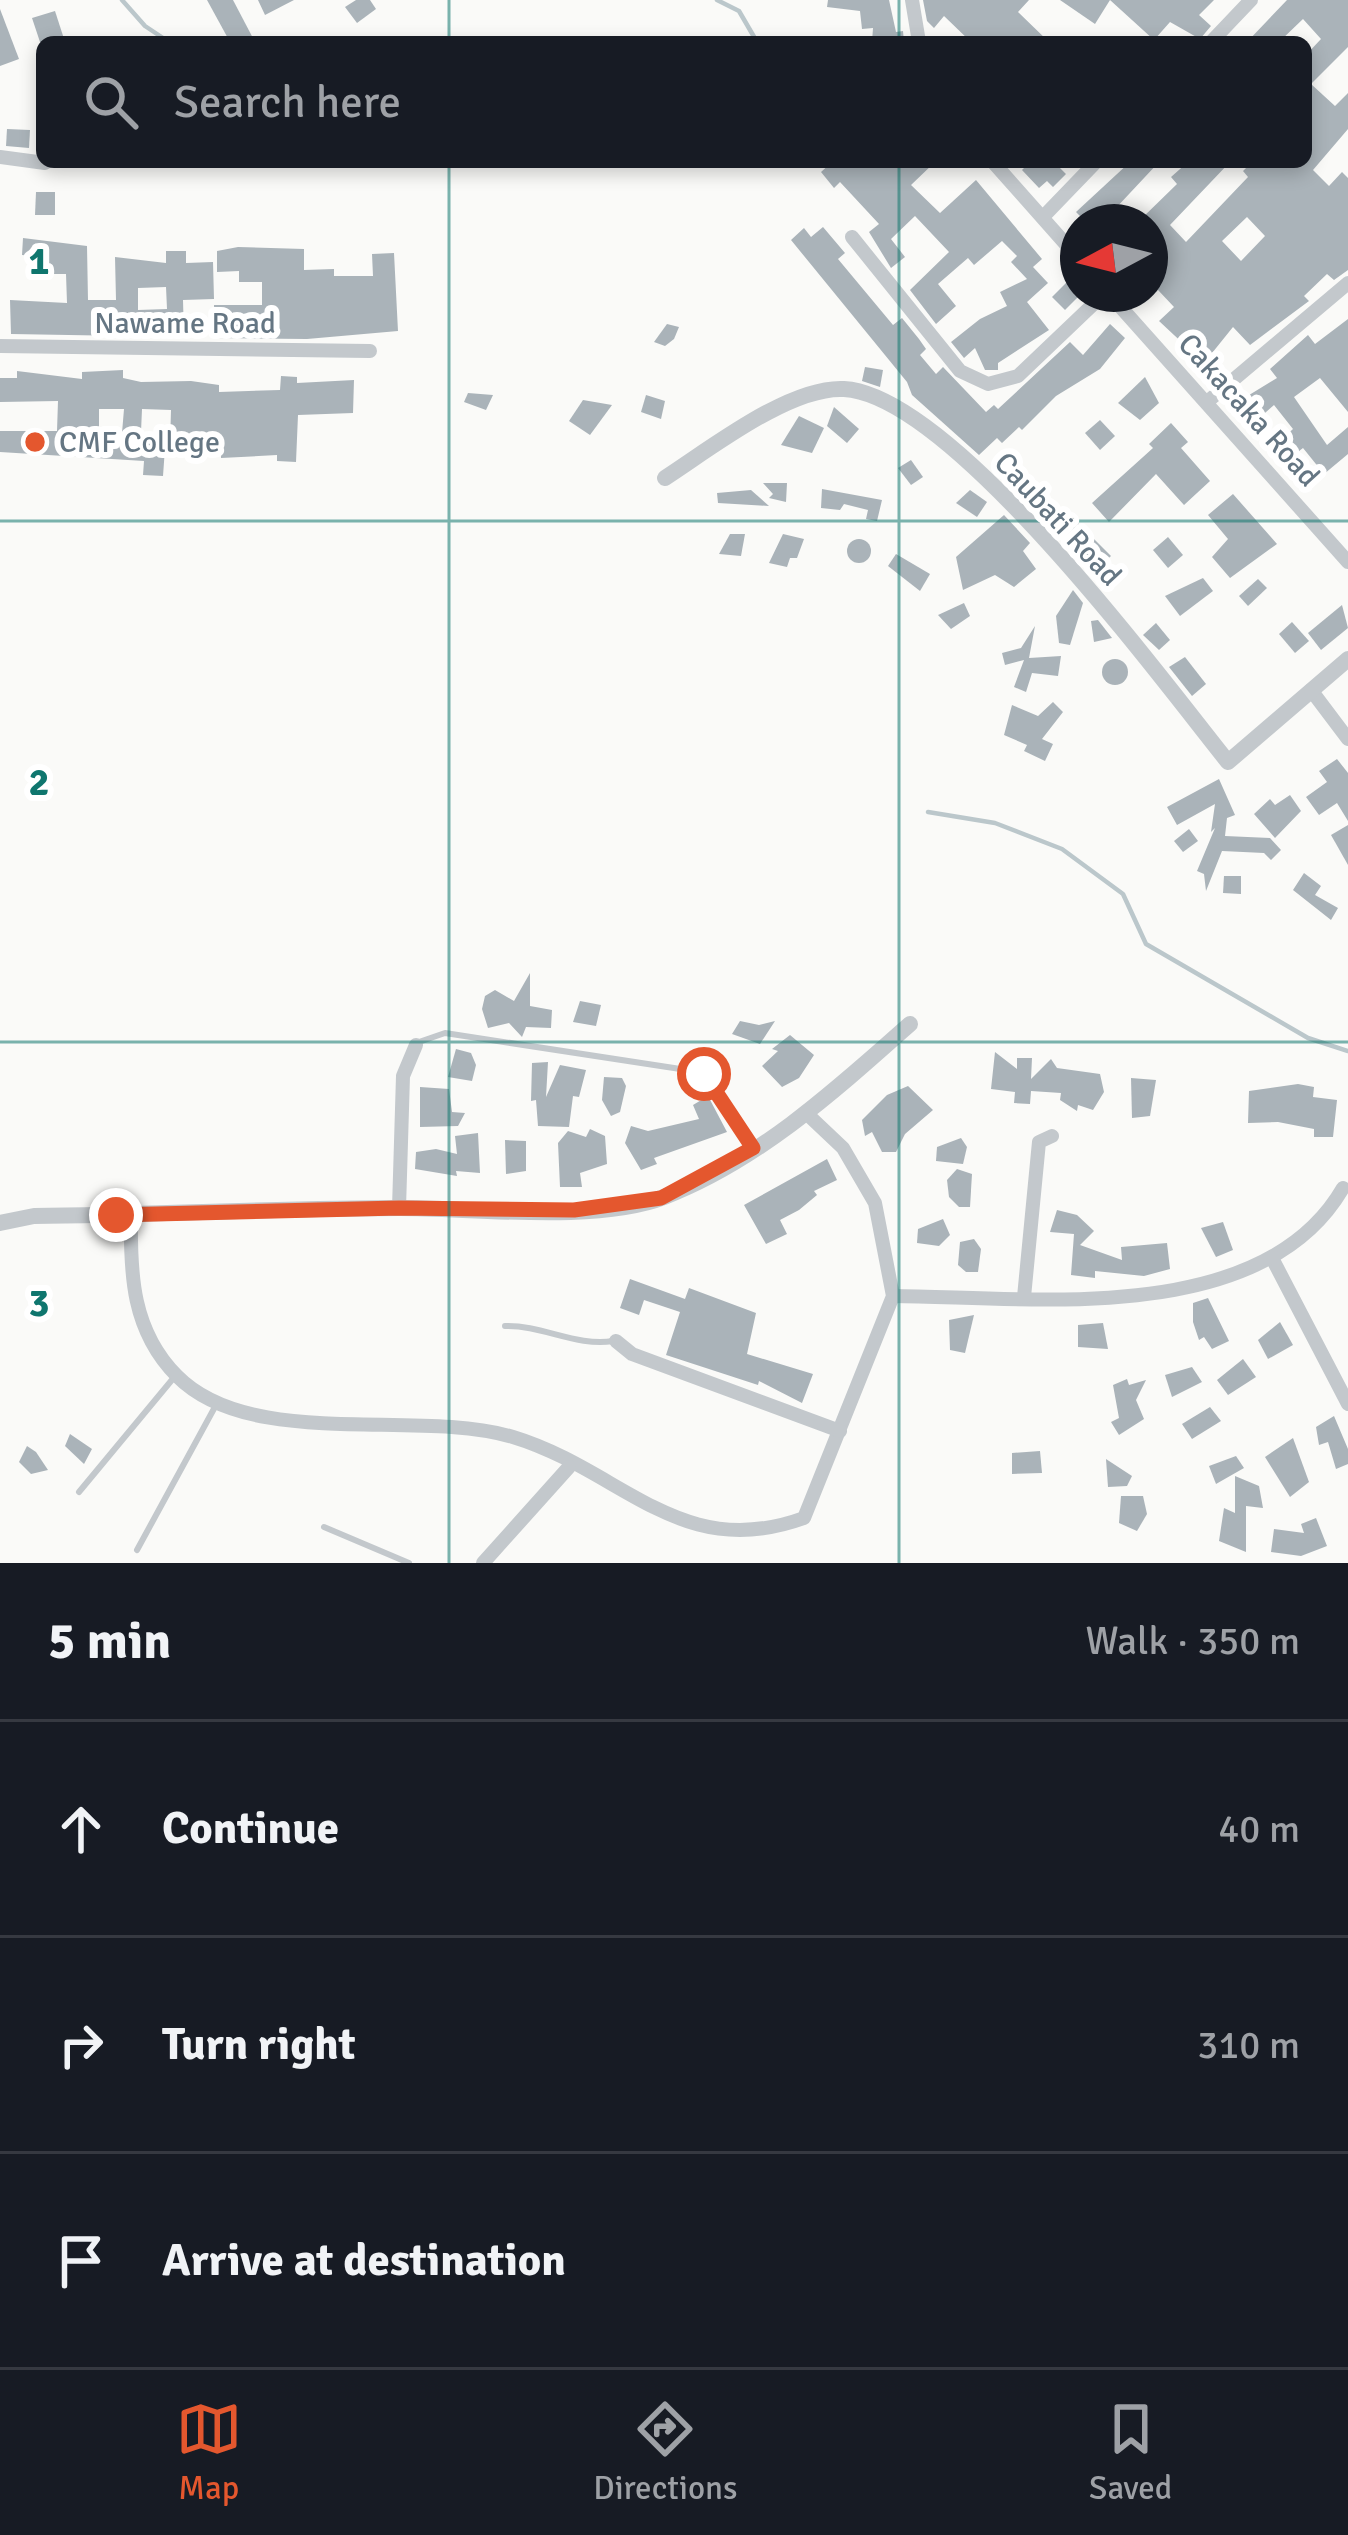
<!DOCTYPE html>
<meta charset="utf-8">
<style>
:root{--surface:#171b24;--page:#242831;--text:#f1f3f6;--muted:#9ea1a6;--line:#363941;--accent:#e4572e}
body{margin:0;font-family:Signika,sans-serif;background:var(--page);color:var(--text)}
.compass{position:absolute;left:1060px;top:204px;width:108px;height:108px;border-radius:50%;background:var(--surface);box-shadow:0 6px 18px #0003;rotate:263deg}
.stop{position:absolute;width:36px;height:36px;margin:-27px;border:9px solid #e4572e;border-radius:50%;background:#fff}
.stop.end{background:#e4572e;border-color:#fff;box-shadow:0 3px 12px #0008}
.list{margin:0;padding:0;list-style:none}
h2{display:flex;justify-content:space-between;align-items:center;height:156px;margin:0;padding:0 48px;font-size:51px}
h2 small{font-size:39px;font-weight:400;color:var(--muted)}
.list li{display:grid;grid-template-columns:78px 1fr auto;gap:36px;align-items:center;box-sizing:border-box;height:216px;padding:0 48px;border-top:3px solid var(--line)}
.list b{display:block;font-size:45px;white-space:nowrap}
.list em{font-size:39px;font-style:normal;color:var(--muted)}
.icon{flex:none;width:66px;height:66px;fill:none;stroke:currentColor;stroke-width:2;stroke-linecap:round;stroke-linejoin:round}
.map{position:relative;flex:none;width:1348px;height:1563px;overflow:hidden}
.search{position:absolute;background:var(--surface);box-shadow:0 6px 18px #0003;left:36px;right:36px;top:36px;height:132px;display:flex;align-items:center;gap:30px;box-sizing:border-box;padding:0 42px;border-radius:18px;color:var(--muted);font-size:45px}
.sheet{height:804px;background:var(--surface)}
nav{display:flex;justify-content:space-around;align-items:center;box-sizing:border-box;height:168px;border-top:3px solid var(--line);background:var(--surface);font-size:33px;color:var(--muted)}
nav a{display:grid;justify-items:center;gap:6px}
nav .on{color:var(--accent)}
.map>svg:first-child{display:block}
.lines{fill:none;stroke-linecap:round;stroke-linejoin:round}
.stream{stroke:#bbc7cb;stroke-width:4.5}
.building{fill:#aab3b9;fill-rule:evenodd}
.service{stroke:#c3c8cc;stroke-width:6}
.minor{stroke:#c3c8cc;stroke-width:14}
.tertiary{stroke:#c3c8cc;stroke-width:16}
.route{stroke:#e4572e;stroke-width:15}
.grid{fill:none;stroke:#0f766e;stroke-width:3;stroke-opacity:0.55}
.poi-dot{fill:#e4572e;stroke:#fff;stroke-width:4.5}
.labels{text-anchor:middle;stroke-width:12;stroke-linejoin:round;paint-order:stroke}
.street-label{font-size:30px;fill:#657683;stroke:#fff}
.poi-label{font-size:30px;fill:#657683;stroke:#fff;text-anchor:start}
.grid-label{font-size:39px;text-anchor:middle;font-weight:bold;fill:#0f766e;stroke:#fff;stroke-width:12;stroke-linejoin:round;paint-order:stroke}
</style>
<div class="map">
<svg width="1348" height="1563" viewBox="0 0 1348 1563">
<rect width="100%" height="100%" fill="#fafaf8"/>
<g class="lines">
<g class="stream">
<path d="M122,0L145,26L169,42"/>
<path d="M717,0L739,11L757,42"/>
<path d="M928,812L995,823L1062,849L1123,894L1146,944L1308,1038L1348,1051"/>
</g>
</g>
<g class="building">
<path d="M207,0H233L255,42H230Z"/>
<path d="M258,0H294L265,15Z"/>
<path d="M356,0H370L376,9L357,23L345,7Z"/>
<path d="M828,0H889L896,32L903,31L904,42H872L873,28L862,29L860,11L827,7Z"/>
<path d="M923,0H1029L1018,12L1049,42H971L944,16L934,28L927,21Z"/>
<path d="M1060,0H1110L1095,24Z"/>
<path d="M1110,0H1214L1199,15L1211,26L1200,39L1170,22L1154,40Z"/>
<path d="M1287,0H1348V47L1311,84L1335,106L1348,93V129L1313,170L1329,186L1342,172L1348,178V270L1334,280L1327,274L1304,296L1309,301L1250,345L1233,327L1204,363L1159,321L1174,307L1158,290L1150,297V222H1138L1177,184L1171,177L1188,162H1230L1170,225L1186,242L1248,177L1243,171L1252,162H1306V55L1321,39L1303,19L1279,42H1247ZM1247,217L1265,236L1241,261L1222,241Z"/>
<path d="M0,9L19,59L0,66Z"/>
<path d="M55,11L65,42H40L32,18Z"/>
<path d="M7,129L30,130L29,148L6,146Z"/>
<path d="M832,162H935L911,185L940,213L976,180L1042,259L1033,267L1048,283L1027,302L1049,330L998,363V370H985L975,348L964,358L951,342L980,319L1007,306L1000,292L1027,279L1011,262L1017,256L1002,241L974,265L968,258L938,284L956,306L936,324L910,290L949,252L915,216L891,239L905,257L891,268L869,232L879,224L840,182L834,188L821,172Z"/>
<path d="M1030,162H1054L1066,174L1053,187L1047,181L1039,188L1022,170Z"/>
<path d="M1130,162H1159L1115,209L1127,222H1086L1076,212Z"/>
<path d="M36,192H55V215H35Z"/>
<path d="M823,227L845,253L838,259L893,325L902,318L919,339L926,349L920,355L936,374L943,367L986,412L994,405L998,409L1070,342L1083,355L1110,324L1125,338L1100,369L1056,396L1022,430L1019,427L1002,443L997,438L979,455L912,395L907,382L791,240L804,228L811,237Z"/>
<path d="M23,238L87,246L88,300H116L115,257L166,263V251H186V263L213,262L214,299L183,300L184,337L11,334L10,300L67,303L66,274H45L44,257L22,255ZM166,287L167,309L138,310V288Z"/>
<path d="M238,247L304,249V270L334,269V276H373L372,254L394,253L398,331L307,339L215,338L214,305H262V282H239V271L217,272V251Z"/>
<path d="M1069,280L1081,294L1065,310L1052,297Z"/>
<path d="M1348,319V412L1320,378L1294,397L1327,445L1348,427V454L1324,474L1303,448L1290,458L1278,443L1293,429L1274,405L1257,420L1241,400L1277,378L1270,369L1308,335L1315,344Z"/>
<path d="M667,324L679,327L674,339L665,346L654,342Z"/>
<path d="M865,367L883,370L880,387L862,381Z"/>
<path d="M123,370V378L141,382L191,381L219,385V392L280,390L281,376L297,377V383L354,380L353,413L298,415L296,462L277,461V455L221,458V453L196,452L197,446L170,445L171,410L142,409L141,432L166,434L163,476L143,475L144,461L0,452V431H57L58,401L0,402V378H17V371L82,379V372ZM99,409H124L122,433L99,432Z"/>
<path d="M1145,377L1159,403L1140,420L1118,403Z"/>
<path d="M468,393L493,395L486,410L464,402Z"/>
<path d="M646,395L665,401L661,419L641,412Z"/>
<path d="M583,400L612,405L590,435L569,421Z"/>
<path d="M834,407L859,429L847,443L827,426Z"/>
<path d="M799,416L824,428L812,453L781,445Z"/>
<path d="M1100,420L1115,436L1100,450L1085,433Z"/>
<path d="M1171,423L1188,442L1181,448L1210,481L1184,505L1156,474L1109,522L1092,503L1153,448L1149,444Z"/>
<path d="M911,460L923,477L911,485L898,468Z"/>
<path d="M1025,475L1047,498L1038,506L1061,531L1073,518L1111,556L1096,570L1012,487Z"/>
<path d="M763,483H787L786,502L769,498L773,494Z"/>
<path d="M822,489L882,500L877,521L866,519L868,510L844,504L840,510L821,508Z"/>
<path d="M751,490L769,506L718,503L717,493Z"/>
<path d="M970,490L987,502L977,517L956,503Z"/>
<path d="M1233,494L1277,544L1230,578L1212,557L1228,539L1208,515Z"/>
<path d="M1004,515L1030,543L1023,551L1036,569L1014,587L995,575L963,590L956,557Z"/>
<path d="M730,534H745L741,556L719,554Z"/>
<path d="M783,534L804,539L797,558H790L787,567L769,563Z"/>
<path d="M1168,537L1183,555L1168,568L1153,550Z"/>
<circle cx="859" cy="551" r="12"/>
<path d="M896,554L930,574L920,591L888,566Z"/>
<path d="M1203,578L1213,591L1180,616L1165,596Z"/>
<path d="M1258,579L1267,588L1248,606L1239,596Z"/>
<path d="M1073,590L1083,603L1070,645L1059,643L1056,616Z"/>
<path d="M964,603L970,616L951,629L938,615Z"/>
<path d="M1342,605L1348,628L1321,650L1308,633Z"/>
<path d="M1098,620L1112,638L1094,642L1091,621Z"/>
<path d="M1292,622L1309,641L1295,653L1279,634Z"/>
<path d="M1156,623L1170,640L1159,650L1143,635Z"/>
<path d="M1035,626L1029,658L1061,656L1058,676L1032,673L1026,692L1014,687L1024,660L1005,665L1002,653L1021,648Z"/>
<path d="M1185,657L1206,684L1192,696L1169,667Z"/>
<circle cx="1115" cy="672" r="13"/>
<path d="M1053,702L1063,712L1042,739L1053,744L1045,761L1024,751L1027,745L1004,735L1012,705L1038,716Z"/>
<path d="M1337,759L1348,773V821L1337,803L1319,815L1306,797L1327,782L1319,771Z"/>
<path d="M1219,779L1235,815L1227,818L1225,836L1270,838L1281,850L1271,860L1264,853L1222,851L1206,891L1204,874L1197,871L1215,828L1211,832L1215,804L1177,825L1167,807Z"/>
<path d="M1290,795L1301,811L1275,838L1254,814L1270,799L1275,805Z"/>
<path d="M1348,825V865L1331,835Z"/>
<path d="M1189,829L1198,841L1183,852L1174,841Z"/>
<path d="M1304,873L1321,886L1315,895L1338,908L1331,920L1293,890Z"/>
<path d="M1224,876H1241V894L1223,893Z"/>
<path d="M530,973V1006L552,1010L551,1028L526,1027L522,1037L509,1023L488,1028L482,1009L485,996L495,990L514,1001Z"/>
<path d="M580,1001L601,1005L596,1026L573,1022Z"/>
<path d="M740,1021L759,1025L775,1021L760,1044L732,1034Z"/>
<path d="M790,1035L814,1055L799,1078L782,1087L762,1066L778,1051L772,1049Z"/>
<path d="M456,1049L471,1053L476,1065L472,1081L448,1077Z"/>
<path d="M995,1052L1017,1069V1058H1032L1031,1079L1051,1059L1057,1068L1100,1074L1104,1092L1093,1110L1078,1105L1077,1111L1060,1100L1061,1093L1031,1091L1030,1104L1014,1103L1015,1092L991,1089Z"/>
<path d="M548,1062L546,1097L560,1065L586,1070L579,1097L573,1096L569,1127L538,1126L536,1100L531,1101L532,1063Z"/>
<path d="M604,1077L622,1078L626,1086L620,1112L611,1116L602,1100Z"/>
<path d="M1131,1078L1156,1080L1150,1116L1132,1118Z"/>
<path d="M1298,1084L1314,1087L1313,1097L1337,1100L1333,1137H1314V1129L1278,1122L1248,1123L1249,1091Z"/>
<path d="M908,1086L933,1110L905,1134L896,1152H882L872,1132L865,1136L862,1120L887,1095Z"/>
<path d="M420,1087L449,1089L452,1112L465,1113L458,1126L420,1127Z"/>
<path d="M708,1096L727,1132L654,1158L657,1164L641,1170L625,1143L631,1126L648,1131L699,1119L693,1105Z"/>
<path d="M590,1129L605,1136L607,1164L580,1173L582,1187H560L558,1143L568,1131L586,1137Z"/>
<path d="M478,1133L480,1173L456,1171L457,1176L415,1169L416,1152L436,1149L457,1154L455,1136Z"/>
<path d="M961,1138L967,1147L963,1164L936,1161L937,1147Z"/>
<path d="M505,1140L526,1141V1171L506,1174Z"/>
<path d="M827,1159L837,1180L814,1191L817,1195L799,1210L780,1220L787,1234L766,1244L744,1205Z"/>
<path d="M957,1169L972,1174L970,1207H959L949,1197L947,1180Z"/>
<path d="M1057,1210L1077,1215L1094,1231L1080,1245L1122,1260L1121,1247L1167,1243L1170,1269L1144,1276L1095,1271V1278L1071,1275L1074,1234L1050,1232Z"/>
<path d="M943,1219L950,1235L939,1246L917,1243L918,1229Z"/>
<path d="M1223,1222L1233,1250L1216,1257L1201,1228Z"/>
<path d="M974,1239L981,1249L978,1272H966L958,1265L960,1242Z"/>
<path d="M630,1279L685,1299L689,1288L756,1313L747,1354L813,1374L802,1403L759,1381L758,1385L666,1355L680,1312L644,1300L639,1315L620,1308Z"/>
<path d="M1208,1298L1229,1341L1212,1349L1204,1337L1199,1340L1193,1322V1303Z"/>
<path d="M974,1315L965,1353L950,1350L949,1320Z"/>
<path d="M1280,1322L1293,1345L1268,1359L1258,1340Z"/>
<path d="M1103,1323L1108,1349L1078,1347V1325Z"/>
<path d="M1243,1359L1256,1377L1228,1395L1217,1380Z"/>
<path d="M1192,1367L1202,1382L1172,1397L1165,1375Z"/>
<path d="M1127,1379L1129,1385L1146,1380L1136,1400L1144,1419L1119,1435L1111,1422L1119,1418L1113,1385Z"/>
<path d="M1210,1407L1221,1421L1192,1439L1182,1424Z"/>
<path d="M1334,1416L1348,1449V1464L1336,1469L1328,1442L1319,1445L1316,1427Z"/>
<path d="M70,1434L92,1449L84,1464L65,1446Z"/>
<path d="M1293,1438L1309,1482L1290,1497L1265,1457Z"/>
<path d="M27,1446L36,1452L48,1470L31,1474L19,1462Z"/>
<path d="M1040,1451L1042,1473L1012,1474V1453Z"/>
<path d="M1236,1456L1244,1468L1216,1484L1209,1466Z"/>
<path d="M1106,1459L1132,1476L1127,1486L1108,1487Z"/>
<path d="M1235,1476L1259,1486L1263,1508L1246,1506V1552L1219,1541L1224,1508L1235,1513Z"/>
<path d="M1121,1496H1143L1147,1514L1137,1531L1119,1523Z"/>
<path d="M1316,1518L1327,1546L1301,1556L1271,1552L1274,1529L1304,1533L1301,1524Z"/>
</g>
<g class="lines">
<g class="service">
<path d="M419,1042L445,1033L700,1072L753,1147"/>
<path d="M505,1326C542,1325 577,1347 613,1341"/>
<path d="M79,1492L176,1375"/>
<path d="M324,1527L409,1563"/>
<path d="M137,1550L216,1405"/>
</g>
<g class="minor">
<path d="M912,0L919,42"/>
<path d="M1211,42L1251,0"/>
<path d="M0,157L45,163"/>
<path d="M993,162L1078,258"/>
<path d="M1043,217L1096,162"/>
<path d="M852,237L960,371L988,384L1018,376L1104,294"/>
<path d="M1109,294L1348,562"/>
<path d="M0,346L370,351"/>
<path d="M1207,402L1348,283"/>
<path d="M1311,690L1348,739"/>
<path d="M399,1208L403,1076L416,1045"/>
<path d="M131,1215C130,1274 132,1331 177,1376C251,1451 416,1408 513,1437C622,1470 680,1563 804,1518L893,1296L875,1203L843,1148L806,1113"/>
<path d="M1272,1258L1348,1404"/>
<path d="M893,1296C1031,1297 1262,1328 1343,1188"/>
<path d="M1024,1297L1039,1142L1052,1136"/>
<path d="M616,1341L632,1354L840,1431"/>
<path d="M483,1563L569,1467"/>
</g>
<g class="tertiary">
<path d="M665,478C710,449 790,386 844,389C952,395 1159,676 1228,762L1348,659"/>
<path d="M0,1223L34,1216C156,1215 278,1208 400,1208C474,1208 597,1223 664,1197C758,1161 837,1089 910,1024"/>
</g>
</g>
<g class="lines">
<path class="route" d="M116,1215L399,1208L574,1210L661,1198L753,1148L704,1074"/>
</g>
<path class="grid" d="M449,0V42M899,0V42M449,162V1563M899,162V1563M0,521H1348M0,1042H1348"/>
<circle class="poi-dot" cx="35" cy="442" r="12"/>
<g class="labels">
<g class="street-label">
<text x="185" y="333">Nawame Road</text>
<text transform="translate(1249 410) rotate(48)" y="10">Cakacaka Road</text>
<text transform="translate(1058 519) rotate(47)" y="10">Caubati Road</text>
</g>
<g class="poi-label">
<text x="59" y="452">CMF College</text>
</g>
</g>
<g class="grid-label">
<text x="39" y="274">1</text>
<text x="39" y="795">2</text>
<text x="39" y="1316">3</text>
</g>
</svg>
<svg class="compass" viewBox="-18 -18 36 36"><path d="M0-13l5 13h-10z" fill="#e53935"/><path d="M0 13l5-13h-10z" fill="#9ea1a6"/></svg>
<div class="stop" style="left:704px;top:1074px"></div>
<div class="stop end" style="left:116px;top:1215px"></div>
<div class="search"><svg class="icon" aria-label="search" viewBox="0 0 24 24"><circle cx="10" cy="10" r="6"/><path d="M15 15l6 6"/></svg>Search here</div>
</div>
<section class="sheet">
<h2>5 min<small>Walk · 350 m</small></h2>
<ul class="list">
<li><svg class="icon" aria-label="ahead" viewBox="0 0 24 24"><path d="M12 20V5M6 11l6-6 6 6"/></svg><div><b>Continue</b></div><em>40 m</em></li>
<li><svg class="icon" aria-label="right" viewBox="0 0 24 24"><path d="M7 20v-9h11M14 6l5 5-5 5"/></svg><div><b>Turn right</b></div><em>310 m</em></li>
<li><svg class="icon" aria-label="arrive" viewBox="0 0 24 24"><path d="M6 21V4h12l-3 4 3 4H6"/></svg><div><b>Arrive at destination</b></div></li>
</ul>
</section>
<nav>
<a class="on"><svg class="icon" aria-label="map" viewBox="0 0 24 24"><path d="M3 6l6-2 6 2 6-2v14l-6 2-6-2-6 2zM9 4v14M15 6v14"/></svg>Map</a>
<a><svg class="icon" aria-label="directions" viewBox="0 0 24 24"><path d="M12 3l9 9-9 9-9-9zM9 14v-3h6M13 9l2 2-2 2"/></svg>Directions</a>
<a><svg class="icon" aria-label="saved" viewBox="0 0 24 24"><path d="M7 4h10v16l-5-4-5 4z"/></svg>Saved</a>
</nav>
